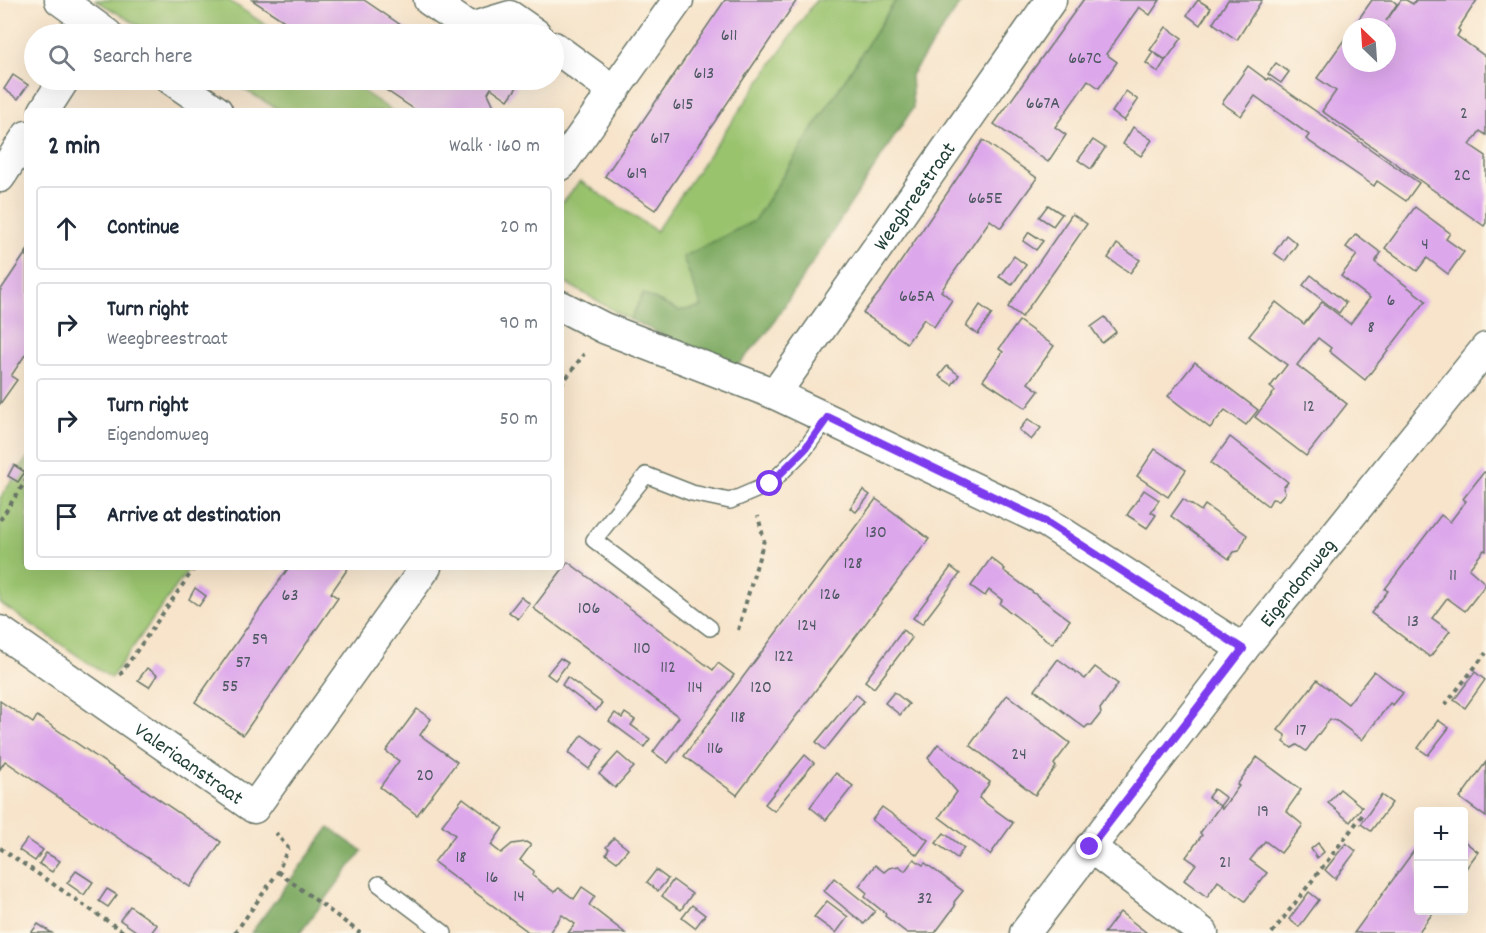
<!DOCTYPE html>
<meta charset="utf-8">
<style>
:root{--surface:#fff;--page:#f2f2f3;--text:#1f2937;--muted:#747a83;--line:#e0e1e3}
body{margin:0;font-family:Dekko,sans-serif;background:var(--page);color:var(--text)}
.controls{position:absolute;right:18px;bottom:18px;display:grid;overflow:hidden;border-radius:6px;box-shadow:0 6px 24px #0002}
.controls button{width:54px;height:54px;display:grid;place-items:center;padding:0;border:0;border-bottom:2px solid var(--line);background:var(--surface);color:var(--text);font:30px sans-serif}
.compass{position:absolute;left:1342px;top:18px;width:54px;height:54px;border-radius:50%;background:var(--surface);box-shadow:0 6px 24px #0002;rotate:335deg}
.stop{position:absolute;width:18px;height:18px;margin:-14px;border:4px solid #7c3aed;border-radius:50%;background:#fff}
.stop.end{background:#7c3aed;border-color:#fff;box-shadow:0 2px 6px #0008}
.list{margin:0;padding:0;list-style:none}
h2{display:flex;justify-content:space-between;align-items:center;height:78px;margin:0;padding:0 24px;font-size:26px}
h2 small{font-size:20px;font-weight:400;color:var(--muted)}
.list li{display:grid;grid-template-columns:39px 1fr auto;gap:18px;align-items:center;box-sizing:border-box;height:84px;margin:0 12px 12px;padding:0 12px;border:2px solid var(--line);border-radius:6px}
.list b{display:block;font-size:22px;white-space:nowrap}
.list p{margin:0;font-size:20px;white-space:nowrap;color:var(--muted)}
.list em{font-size:20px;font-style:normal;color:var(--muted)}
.icon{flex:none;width:33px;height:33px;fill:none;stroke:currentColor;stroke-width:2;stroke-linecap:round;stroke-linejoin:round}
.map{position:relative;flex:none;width:1486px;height:933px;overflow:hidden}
.search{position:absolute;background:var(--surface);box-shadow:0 6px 24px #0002;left:24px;top:24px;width:540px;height:66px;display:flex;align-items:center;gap:15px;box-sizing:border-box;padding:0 21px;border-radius:33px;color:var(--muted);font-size:22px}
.panel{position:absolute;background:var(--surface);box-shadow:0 6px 24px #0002;left:24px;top:108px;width:540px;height:462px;border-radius:6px}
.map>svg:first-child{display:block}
.green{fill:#9ac36e;stroke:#5c8051;stroke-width:1.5}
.forest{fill:#7ba961;stroke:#4d734a;stroke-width:1.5}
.building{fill:#dda8eb}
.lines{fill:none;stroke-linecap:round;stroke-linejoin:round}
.service-casing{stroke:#6b7769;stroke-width:18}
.minor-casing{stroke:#6b7769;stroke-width:33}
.path{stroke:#6b7769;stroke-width:4;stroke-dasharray:4.5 4.5;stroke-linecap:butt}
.service{stroke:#fff;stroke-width:15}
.minor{stroke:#fff;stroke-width:30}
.route{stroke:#7c3aed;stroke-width:8}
.labels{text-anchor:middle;stroke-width:6;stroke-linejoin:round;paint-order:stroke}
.number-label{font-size:18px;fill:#4e5862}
.street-label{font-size:21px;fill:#1f3d34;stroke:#fcf5e5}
</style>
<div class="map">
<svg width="1486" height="933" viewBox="0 0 1486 933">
<rect width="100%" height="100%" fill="#fcf5e5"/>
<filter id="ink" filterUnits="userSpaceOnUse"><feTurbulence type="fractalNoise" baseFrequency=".0167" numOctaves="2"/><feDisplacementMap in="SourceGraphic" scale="12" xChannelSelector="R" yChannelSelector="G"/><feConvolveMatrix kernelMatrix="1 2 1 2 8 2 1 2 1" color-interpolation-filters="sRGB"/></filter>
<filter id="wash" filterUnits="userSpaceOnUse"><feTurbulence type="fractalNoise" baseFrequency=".008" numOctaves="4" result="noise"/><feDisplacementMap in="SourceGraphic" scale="24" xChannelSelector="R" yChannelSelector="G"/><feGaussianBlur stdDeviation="1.35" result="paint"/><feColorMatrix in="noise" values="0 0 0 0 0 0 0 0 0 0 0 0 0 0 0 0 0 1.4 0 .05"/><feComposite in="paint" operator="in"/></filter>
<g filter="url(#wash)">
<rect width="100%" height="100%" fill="#f7e4cb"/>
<g class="green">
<path d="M95,0H228L279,34H153Z"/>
<path d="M816,0H896L754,221L683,257L702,307L679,311L643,294L630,320L561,280V204L580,181L656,231Z"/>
<path d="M228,80H346L392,111H281Z"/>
<path d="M27,458V567H190L111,678L0,603V498Z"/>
</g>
<g class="forest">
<path d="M896,0H963L911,75L913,108L766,334L735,368L630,320L643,294L679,311L702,307L683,257L754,221Z"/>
<path d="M329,828L362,851L300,933H251Z"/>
</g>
<g id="blocks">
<g class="building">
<path d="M252,0H364L414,34H304Z"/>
<path d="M725,0H797L655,210L605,176Z"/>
<path d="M1083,0H1160L1150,15L1139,7L1106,54L1117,62L1099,88L1088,80L1055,127L1066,135L1048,162L994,124Z"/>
<path d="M1198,0L1211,8L1200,25L1187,15Z"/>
<path d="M1228,0H1262L1237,40L1213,23Z"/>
<path d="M1372,0H1392L1397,4L1386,21L1401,0H1406L1413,4L1416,0H1477L1458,29L1460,31L1457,36L1486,57V135L1480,131L1470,145L1486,156V223L1484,226L1322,111L1336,91L1317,78L1351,30V63H1387V27H1353Z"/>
<path d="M1166,27L1182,38L1166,60L1150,50Z"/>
<path d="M1153,52L1165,61L1158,72L1146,63Z"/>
<path d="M1276,63L1289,72L1281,83L1268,74Z"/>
<path d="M1248,66L1267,80L1268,78L1419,183L1406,201L1377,181L1374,186L1306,139L1309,135L1255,96L1241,116L1222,103Z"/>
<path d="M13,75L28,85L18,99L4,89Z"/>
<path d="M371,80H522L508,100L491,88L488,93L494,106L477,111H455L452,109L451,111H417Z"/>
<path d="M1126,91L1138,100L1124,121L1112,112Z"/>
<path d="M1133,127L1152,140L1141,156L1123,144Z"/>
<path d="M983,140L1037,178L1001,228L990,220L941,291L952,300L934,327L924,319L907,343L863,313L883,288Z"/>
<path d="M1093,140L1105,148L1091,169L1078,160Z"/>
<path d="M1048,205L1062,214L1053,226L1039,217Z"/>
<path d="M1415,207L1450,233L1446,239L1464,252L1448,274L1427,258L1417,271L1385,248Z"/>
<path d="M1072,214L1087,224L1022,317L1008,307Z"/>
<path d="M1029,232L1043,241L1036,250L1023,241Z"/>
<path d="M1356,234L1381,253L1375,262L1426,301L1365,380L1329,351L1331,348L1318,338L1307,352L1297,365L1347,404L1306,456L1255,417L1275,391L1270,387L1287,365L1249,336L1276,302L1304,324L1322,302L1350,324L1370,298L1341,276L1357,255L1346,247Z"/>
<path d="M1286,235L1297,244L1285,261L1274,253Z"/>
<path d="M1117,244L1140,260L1130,273L1108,258Z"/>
<path d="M27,251V352L11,376L17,380L0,404V291Z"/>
<path d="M1014,256L1026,265L1012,285L999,277Z"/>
<path d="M1311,275L1346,303L1339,313L1303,285Z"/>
<path d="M980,305L992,314L978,334L966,326Z"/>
<path d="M1105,317L1116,332L1102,343L1091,327Z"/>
<path d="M1019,321L1054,346L1028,383L1039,391L1026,408L983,380L1003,352L999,349Z"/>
<path d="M1195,362L1258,410L1246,425L1225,410L1210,428L1168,396Z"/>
<path d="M947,366L959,375L952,385L939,376Z"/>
<path d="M1028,419L1041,428L1031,440L1019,430Z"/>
<path d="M1230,437L1288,482L1283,488L1285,493L1279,500L1272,499L1268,506L1211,463Z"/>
<path d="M1155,449L1186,470L1168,497L1137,476Z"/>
<path d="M14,465L25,472L18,482L8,476Z"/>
<path d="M1484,472L1486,473V551L1484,550L1469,569L1486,584L1465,611L1447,598L1432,618L1450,631L1430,657L1371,613L1388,591L1385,589L1441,515L1450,522L1466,501L1463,499Z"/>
<path d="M863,490L870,495L856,512L850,508Z"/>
<path d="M1144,490L1159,500L1151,512L1156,515L1147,528L1127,515Z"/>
<path d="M876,499L929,539L737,795L684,756Z"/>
<path d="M1183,499L1201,511L1205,505L1247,535L1239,551L1234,552L1229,559L1171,516Z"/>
<path d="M991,558L1005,569L1004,571L1070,620L1052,644L1000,604L1002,600L989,590L985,596L971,586Z"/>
<path d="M568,562L713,670L718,663L734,675L668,763L653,752L679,717L533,608Z"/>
<path d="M289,567H349L331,593L338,598L243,735L195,702Z"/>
<path d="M951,567L960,574L922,624L913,618Z"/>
<path d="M195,588L206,596L199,606L189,599Z"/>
<path d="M521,597L530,604L518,619L509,612Z"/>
<path d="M903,630L912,638L874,688L865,681Z"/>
<path d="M560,658L568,663L555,680L547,674Z"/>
<path d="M1058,659L1085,679L1095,667L1118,684L1100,709L1101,713L1092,725H1088L1085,728L1035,690Z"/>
<path d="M147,668L157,675L149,687L138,680Z"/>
<path d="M1374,671L1403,693L1393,705L1390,703L1362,740L1337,721L1330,719L1306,751L1297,745L1292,748L1284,742L1285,735L1278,730L1317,680L1348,704Z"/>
<path d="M1475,672L1485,680L1465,708L1454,700Z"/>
<path d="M567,677L602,703L596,711L562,685Z"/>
<path d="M894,692L909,704L900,715L885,703Z"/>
<path d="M856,694L864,701L825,750L816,742Z"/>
<path d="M1007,695L1070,743L1054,764L1056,767L1035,795L970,745Z"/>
<path d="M0,701L33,723L37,716L221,842L190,887L5,761L0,769Z"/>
<path d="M417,709L431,719L420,735L457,762L417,815L380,787L399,761L386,751Z"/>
<path d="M615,713L622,718L625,713L635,720L631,725L650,739L644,747L609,721Z"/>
<path d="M1438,720L1449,728L1428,755L1418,748Z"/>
<path d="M582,735L603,750L589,769L568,753Z"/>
<path d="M938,744L990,782L979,798L1013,823L990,855L939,817L957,792L928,758Z"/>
<path d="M618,753L634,767L615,788L599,774Z"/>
<path d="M805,755L814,763L774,811L765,804Z"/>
<path d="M1257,757L1301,790L1286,811L1303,825L1281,853L1265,841L1250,860L1267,873L1245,901L1218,881L1207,897L1184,880L1196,864L1186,857L1202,835L1200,833L1220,806L1222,809L1239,786L1237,785Z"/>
<path d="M1486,762V817L1460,798Z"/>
<path d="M836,773L853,786L826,820L810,807Z"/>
<path d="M1214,789L1226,798L1220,806L1208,797Z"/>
<path d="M1340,789L1362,807L1350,822L1328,803Z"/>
<path d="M1381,795L1392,803L1371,831L1361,824Z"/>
<path d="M463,798L503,828L491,845L501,853L512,844L526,842L531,845L520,860L534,871L533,876L554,892L559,888L574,899L582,887L595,896L589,905L625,933H568L575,924L562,915L549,933H530L434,862L455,835L442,825Z"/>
<path d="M882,807L928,840L917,855L872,820Z"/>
<path d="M944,833L964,848L957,858L936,843Z"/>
<path d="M614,838L628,849L617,862L606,854L609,849L606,847Z"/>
<path d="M27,839L43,850L35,861L19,850Z"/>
<path d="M1464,841L1478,852L1464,871Z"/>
<path d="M1318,843L1324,852L1317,858L1311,849Z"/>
<path d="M1346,843L1356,851L1335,879L1325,870Z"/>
<path d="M1418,845V910H1435L1418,933H1354Z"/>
<path d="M46,853L60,861L52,872L39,864Z"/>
<path d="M914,859L923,865L925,863L963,891L954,902L955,906L935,933H907L885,916L886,914L865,897L867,893L859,886L875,865L884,872L889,868L899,866L905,871Z"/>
<path d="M656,870L668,879L658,891L647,882Z"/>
<path d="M76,871L93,882L84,895L67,883Z"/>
<path d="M834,878L875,911L864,924L824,891Z"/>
<path d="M673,880L692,894L681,910L662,896Z"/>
<path d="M107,889L117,895L108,907L99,901Z"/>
<path d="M1309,892L1319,900L1299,927L1289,919Z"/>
<path d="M827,901L848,917L836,933L814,917Z"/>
<path d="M692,905L705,915L695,928L682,918Z"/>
<path d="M130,906L157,925L151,933H139L120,920Z"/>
<path d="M1120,912L1147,933H1104Z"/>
<path d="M38,924L52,933H31Z"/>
</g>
</g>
</g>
<g filter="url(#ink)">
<use href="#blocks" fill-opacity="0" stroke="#6b7769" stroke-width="1.5"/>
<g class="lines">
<defs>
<g id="service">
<path d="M710,628L594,540L646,475L692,493L730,501L770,484L805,449L828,417"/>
<path d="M379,884L444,933"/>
</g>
<g id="minor">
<path d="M60,0L107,34"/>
<path d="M429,0L470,28L510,16L536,34"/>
<path d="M554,47L614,91"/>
<path d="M172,80L217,111"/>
<path d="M44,111L64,80"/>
<path d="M561,165L678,0"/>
<path d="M0,177L27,136"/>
<path d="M561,306L604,328L775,394L1046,522L1243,649"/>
<path id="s1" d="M775,394L1051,0"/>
<path id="s2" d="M0,631L254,808L426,567"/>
<path d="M1090,847L1203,933"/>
<path id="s3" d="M1025,933L1243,649L1486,348"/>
</g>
</defs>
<use href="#service" class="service-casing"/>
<use href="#minor" class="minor-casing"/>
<g class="path">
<path d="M561,385L584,354"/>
<path d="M0,520L27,479"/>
<path d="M738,630L764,540L758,516"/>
<path d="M120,675L195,567"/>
<path d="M1445,705L1486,653"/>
<path d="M0,848L125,933"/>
<path d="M278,872L360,933"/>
<path d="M235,933L278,872L288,848L276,833"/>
<path d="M1272,933L1364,813"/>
</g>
<use href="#service" class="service"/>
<use href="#minor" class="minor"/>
</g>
</g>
<g class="lines" filter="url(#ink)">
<path class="route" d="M770,484L805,449L828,417L1046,522L1243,649L1090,847"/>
</g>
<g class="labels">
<g class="number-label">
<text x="729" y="40">611</text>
<text x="1085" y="63">667C</text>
<text x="704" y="78">613</text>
<text x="1043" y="108">667A</text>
<text x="683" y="109">615</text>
<text x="1464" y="118">2</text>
<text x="660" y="143">617</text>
<text x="637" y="178">619</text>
<text x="1462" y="180">2C</text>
<text x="985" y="203">665E</text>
<text x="1425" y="249">4</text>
<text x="917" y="301">665A</text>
<text x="1391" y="305">6</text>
<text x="1371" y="332">8</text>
<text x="1309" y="411">12</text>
<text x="876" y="537">130</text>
<text x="853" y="568">128</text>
<text x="1453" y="580">11</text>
<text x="830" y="599">126</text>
<text x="290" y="600">63</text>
<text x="589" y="613">106</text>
<text x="1413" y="626">13</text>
<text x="807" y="630">124</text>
<text x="260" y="644">59</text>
<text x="642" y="653">110</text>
<text x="784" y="661">122</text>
<text x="243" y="667">57</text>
<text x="668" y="672">112</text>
<text x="230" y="691">55</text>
<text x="695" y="692">114</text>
<text x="761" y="692">120</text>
<text x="738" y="722">118</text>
<text x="1301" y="735">17</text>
<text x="715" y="753">116</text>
<text x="1019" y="759">24</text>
<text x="425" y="780">20</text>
<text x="1263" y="816">19</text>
<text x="461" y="862">18</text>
<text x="1225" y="867">21</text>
<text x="492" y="882">16</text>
<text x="519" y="901">14</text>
<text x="925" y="903">32</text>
</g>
<g class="street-label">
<text dy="7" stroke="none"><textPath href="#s1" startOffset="242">Weegbreestraat</textPath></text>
<text dy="7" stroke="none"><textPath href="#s3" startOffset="444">Eigendomweg</textPath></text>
<text dy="7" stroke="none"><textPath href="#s2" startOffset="231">Valeriaanstraat</textPath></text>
</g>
</g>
</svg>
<div class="controls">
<button>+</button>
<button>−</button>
</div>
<svg class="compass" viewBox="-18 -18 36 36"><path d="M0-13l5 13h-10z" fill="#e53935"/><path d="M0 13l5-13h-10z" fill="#747a83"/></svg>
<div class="stop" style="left:770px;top:484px"></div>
<div class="stop end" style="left:1090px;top:847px"></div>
<div class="search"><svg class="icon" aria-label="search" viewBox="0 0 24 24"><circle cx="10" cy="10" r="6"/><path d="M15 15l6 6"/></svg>Search here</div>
<section class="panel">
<h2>2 min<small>Walk · 160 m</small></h2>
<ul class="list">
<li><svg class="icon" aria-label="ahead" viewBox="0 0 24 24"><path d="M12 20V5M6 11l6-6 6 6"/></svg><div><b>Continue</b></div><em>20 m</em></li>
<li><svg class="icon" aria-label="right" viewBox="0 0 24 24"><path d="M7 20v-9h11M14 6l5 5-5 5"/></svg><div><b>Turn right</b><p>Weegbreestraat</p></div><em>90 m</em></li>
<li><svg class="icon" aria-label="right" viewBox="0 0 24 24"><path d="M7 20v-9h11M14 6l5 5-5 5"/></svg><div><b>Turn right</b><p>Eigendomweg</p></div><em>50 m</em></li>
<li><svg class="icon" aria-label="arrive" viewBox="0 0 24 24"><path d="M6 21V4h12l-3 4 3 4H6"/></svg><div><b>Arrive at destination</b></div></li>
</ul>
</section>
</div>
